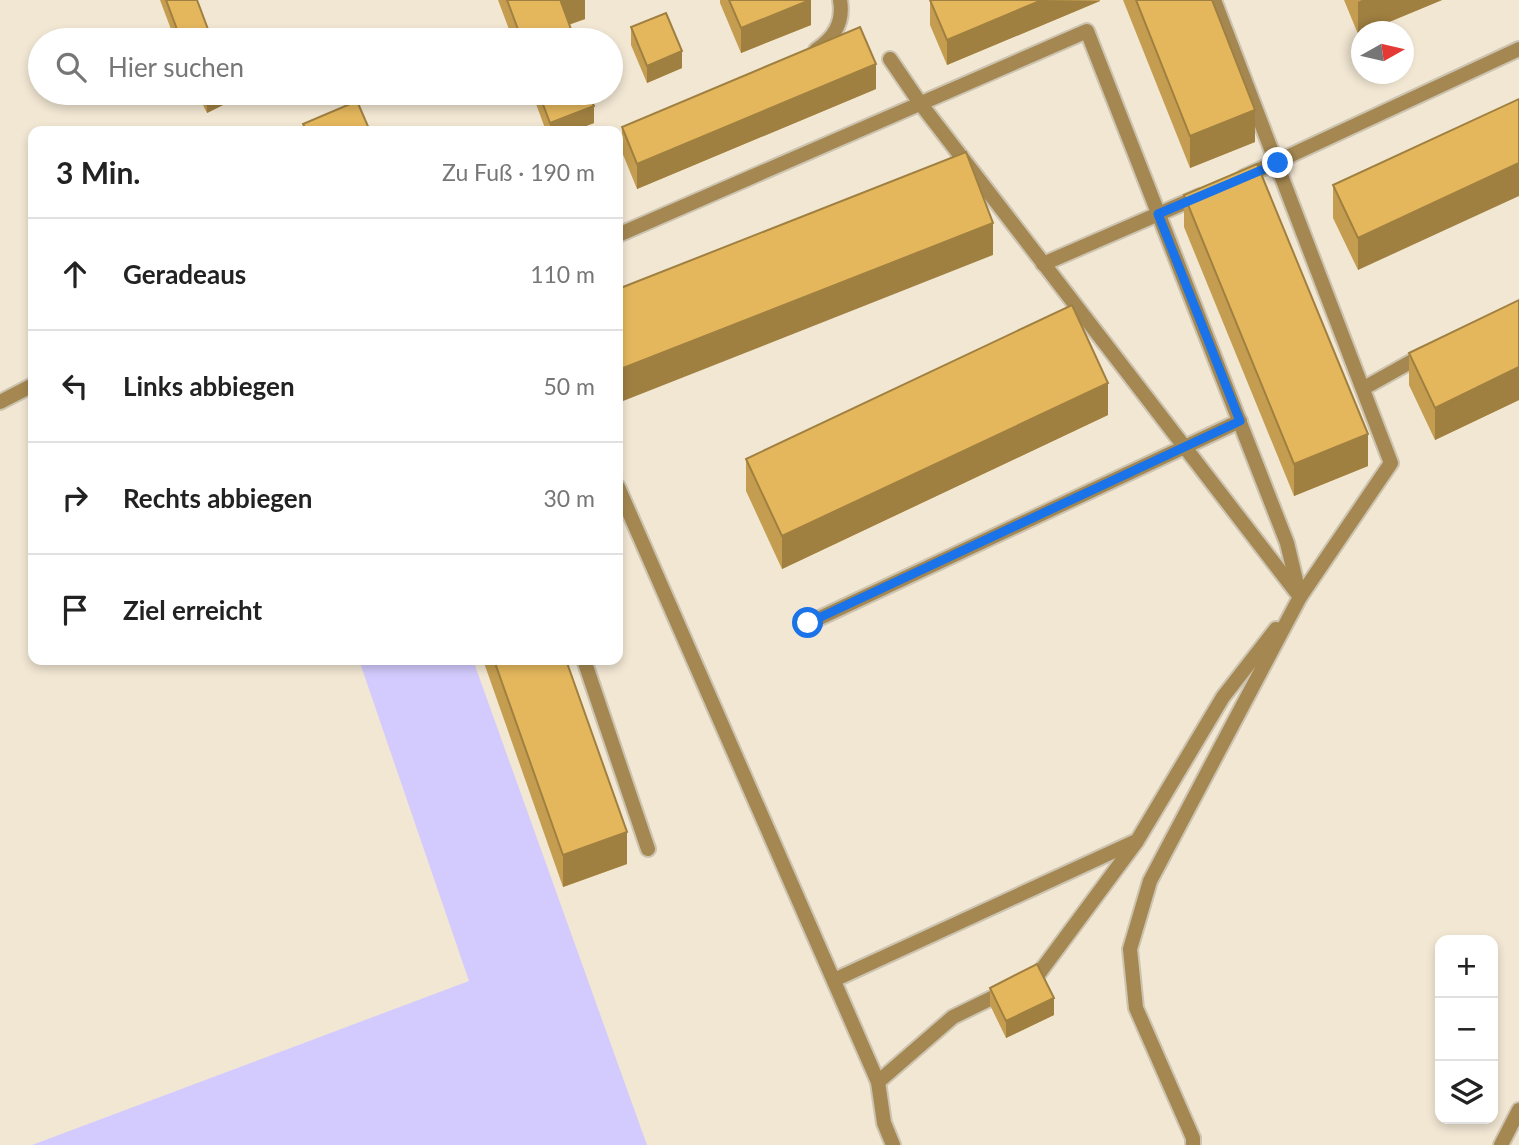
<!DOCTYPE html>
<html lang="de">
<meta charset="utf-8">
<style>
:root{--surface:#fff;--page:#f6f6f6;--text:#222;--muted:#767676;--line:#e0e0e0}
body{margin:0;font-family:Lato,sans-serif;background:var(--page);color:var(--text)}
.controls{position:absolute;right:21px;bottom:21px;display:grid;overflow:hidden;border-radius:14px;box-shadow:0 4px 10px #0003}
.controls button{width:63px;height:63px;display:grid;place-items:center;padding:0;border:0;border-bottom:2px solid var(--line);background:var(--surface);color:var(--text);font:35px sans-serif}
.compass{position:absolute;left:1351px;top:21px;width:63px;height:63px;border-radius:50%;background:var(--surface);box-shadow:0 4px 10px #0003;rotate:82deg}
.stop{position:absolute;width:21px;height:21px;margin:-16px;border:5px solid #1a73e8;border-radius:50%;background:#fff}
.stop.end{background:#1a73e8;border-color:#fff;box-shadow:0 2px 7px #0008}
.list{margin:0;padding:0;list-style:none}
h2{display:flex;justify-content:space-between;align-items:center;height:91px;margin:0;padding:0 28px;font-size:30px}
h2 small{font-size:23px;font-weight:400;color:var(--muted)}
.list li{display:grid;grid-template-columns:46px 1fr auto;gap:21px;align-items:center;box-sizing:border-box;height:112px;padding:0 28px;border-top:2px solid var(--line)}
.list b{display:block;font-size:26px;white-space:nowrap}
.list em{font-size:23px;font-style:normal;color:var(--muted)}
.icon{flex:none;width:38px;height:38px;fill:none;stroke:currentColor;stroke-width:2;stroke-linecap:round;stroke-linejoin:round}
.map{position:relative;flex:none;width:1519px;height:1145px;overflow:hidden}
.search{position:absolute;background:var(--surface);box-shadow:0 4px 10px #0003;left:28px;top:28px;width:595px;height:77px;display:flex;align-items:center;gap:18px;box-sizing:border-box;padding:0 24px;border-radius:38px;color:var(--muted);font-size:26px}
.panel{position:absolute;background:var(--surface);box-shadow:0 4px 10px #0003;left:28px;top:126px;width:595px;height:539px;border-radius:14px}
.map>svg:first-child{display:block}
.green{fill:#d3cbfd}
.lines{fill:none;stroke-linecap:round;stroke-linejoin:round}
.lane-casing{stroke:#ccc3b1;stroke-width:18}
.street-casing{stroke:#ccc3b1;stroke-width:18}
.lane{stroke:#a58851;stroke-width:14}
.street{stroke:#a58851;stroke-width:14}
.wall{fill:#c49d50}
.shaded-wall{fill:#a08041}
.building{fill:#e4b75d;stroke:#a08041;stroke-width:2}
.route{stroke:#1a73e8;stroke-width:9}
</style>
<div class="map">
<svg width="1519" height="1145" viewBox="0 0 1519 1145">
<rect width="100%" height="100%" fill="#f2e7d3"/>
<path class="green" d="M359,660H473L647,1145H32L469,981Z"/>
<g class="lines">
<defs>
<g id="lane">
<path d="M890,59L920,103L1297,593"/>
<path d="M1244,177L1519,49"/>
<path d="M618,235L1087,31L1287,543L1300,597"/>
<path d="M1043,264L1200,196"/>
<path d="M1364,388L1423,355"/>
<path d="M618,487L878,1082L884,1123L893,1145"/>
<path d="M809,623L1240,421"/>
<path d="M584,660L648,849"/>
<path d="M834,980L1134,842"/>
<path d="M1026,982L1037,976L1137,841L1223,697L1276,629"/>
<path d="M878,1082L953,1017L1004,992"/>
<path d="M1193,1145V1138L1136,1008L1130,949L1150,881L1300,597L1391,463L1214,0"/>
</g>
<g id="street">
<path d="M816,50C834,38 844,23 840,0"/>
<path d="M0,402L33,385"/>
<path d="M1501,1145L1519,1110"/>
</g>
</defs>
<use href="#lane" class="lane-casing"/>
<use href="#street" class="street-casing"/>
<use href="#lane" class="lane"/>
<use href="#street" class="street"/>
</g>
<g class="wall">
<path d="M160,0H197L212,40H175Z"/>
<path d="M498,0H585V19L569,25L575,40H513Z"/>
<path d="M720,0H811V25L741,53L720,3Z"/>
<path d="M930,0H1100V1L947,65L930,25Z"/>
<path d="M1123,0H1212L1255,142L1190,168Z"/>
<path d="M1344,0H1442L1365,32H1362V33L1358,34Z"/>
<path d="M631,27L682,68L647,83L631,45Z"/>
<path d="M876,89L637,189L622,152V127Z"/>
<path d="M197,93H233V100L207,113Z"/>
<path d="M532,93H588L594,123L573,131H546Z"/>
<path d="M1519,99L1358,270L1333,218V185Z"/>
<path d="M1184,195L1368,466L1294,496L1184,227Z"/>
<path d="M1519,300V400L1435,440L1409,385V353Z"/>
<path d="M1108,415L782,569L746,491V459Z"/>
<path d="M483,660H566L627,864L563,887Z"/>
<path d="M990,988L1054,1015L1006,1038L990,1005Z"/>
</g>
<g class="shaded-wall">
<path d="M568,0H585V19L561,27V2Z"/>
<path d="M811,0V25L741,53V28Z"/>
<path d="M1042,0L1100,1L947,65V40Z"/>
<path d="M1362,0H1442L1365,32H1362V33L1358,34V2Z"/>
<path d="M682,51V68L647,83V66Z"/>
<path d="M876,64V89L637,189V164Z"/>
<path d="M213,93H233V100L207,113V96Z"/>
<path d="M541,93H587L541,99Z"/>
<path d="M594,106V123L573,131H550V123Z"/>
<path d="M1255,110V142L1190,168V136Z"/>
<path d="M1519,163V196L1358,270V238Z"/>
<path d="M620,192V217L618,218V193Z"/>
<path d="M993,223V255L618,403V370Z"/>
<path d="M1519,367V400L1435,440V408Z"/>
<path d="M1108,383V415L782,569V536Z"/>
<path d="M1368,434V466L1294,496V464Z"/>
<path d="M627,832V864L563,887V855Z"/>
<path d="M1054,998V1015L1006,1038V1021Z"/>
</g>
<g class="building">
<path d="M166,0H197L212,40H181Z"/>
<path d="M507,0H568L561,2L575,40H522Z"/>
<path d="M729,0H810L741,28Z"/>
<path d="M930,0H1042L947,40Z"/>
<path d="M1136,0H1212L1255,110L1190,136Z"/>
<path d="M666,13L682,51L647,66L631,27Z"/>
<path d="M860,27L876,64L637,164L622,127Z"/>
<path d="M557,93H588L594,106L550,123L541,99Z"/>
<path d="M1519,99V163L1358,238L1333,185Z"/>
<path d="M357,101L370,131H307L303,124Z"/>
<path d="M966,152L993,223L618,370V289Z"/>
<path d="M1257,164L1368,434L1294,464L1184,195Z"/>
<path d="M1519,300V367L1435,408L1409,353Z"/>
<path d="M1072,305L1108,383L782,536L746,459Z"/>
<path d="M494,660H566L627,832L563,855Z"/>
<path d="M1037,964L1054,998L1006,1021L990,988Z"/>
</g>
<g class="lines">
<path class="route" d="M808,623L1240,421L1158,214L1278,163"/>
</g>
</svg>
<div class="controls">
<button>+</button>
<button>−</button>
<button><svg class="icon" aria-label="layers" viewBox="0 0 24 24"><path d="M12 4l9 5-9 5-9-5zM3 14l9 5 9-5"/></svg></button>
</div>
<svg class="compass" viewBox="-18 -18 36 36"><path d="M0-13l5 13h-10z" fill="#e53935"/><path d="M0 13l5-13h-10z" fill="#767676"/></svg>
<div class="stop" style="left:808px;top:623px"></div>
<div class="stop end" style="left:1278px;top:163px"></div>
<div class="search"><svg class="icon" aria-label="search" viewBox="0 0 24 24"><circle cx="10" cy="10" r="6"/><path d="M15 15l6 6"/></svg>Hier suchen</div>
<section class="panel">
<h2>3 Min.<small>Zu Fuß · 190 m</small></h2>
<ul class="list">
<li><svg class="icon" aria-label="ahead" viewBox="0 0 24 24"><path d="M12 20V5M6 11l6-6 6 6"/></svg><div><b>Geradeaus</b></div><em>110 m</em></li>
<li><svg class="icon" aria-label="left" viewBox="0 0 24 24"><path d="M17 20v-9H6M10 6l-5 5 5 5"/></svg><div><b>Links abbiegen</b></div><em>50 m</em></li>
<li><svg class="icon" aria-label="right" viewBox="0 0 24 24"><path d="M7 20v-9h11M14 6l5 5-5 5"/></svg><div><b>Rechts abbiegen</b></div><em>30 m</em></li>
<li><svg class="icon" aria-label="arrive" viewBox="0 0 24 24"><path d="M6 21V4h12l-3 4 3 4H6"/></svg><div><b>Ziel erreicht</b></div></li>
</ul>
</section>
</div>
